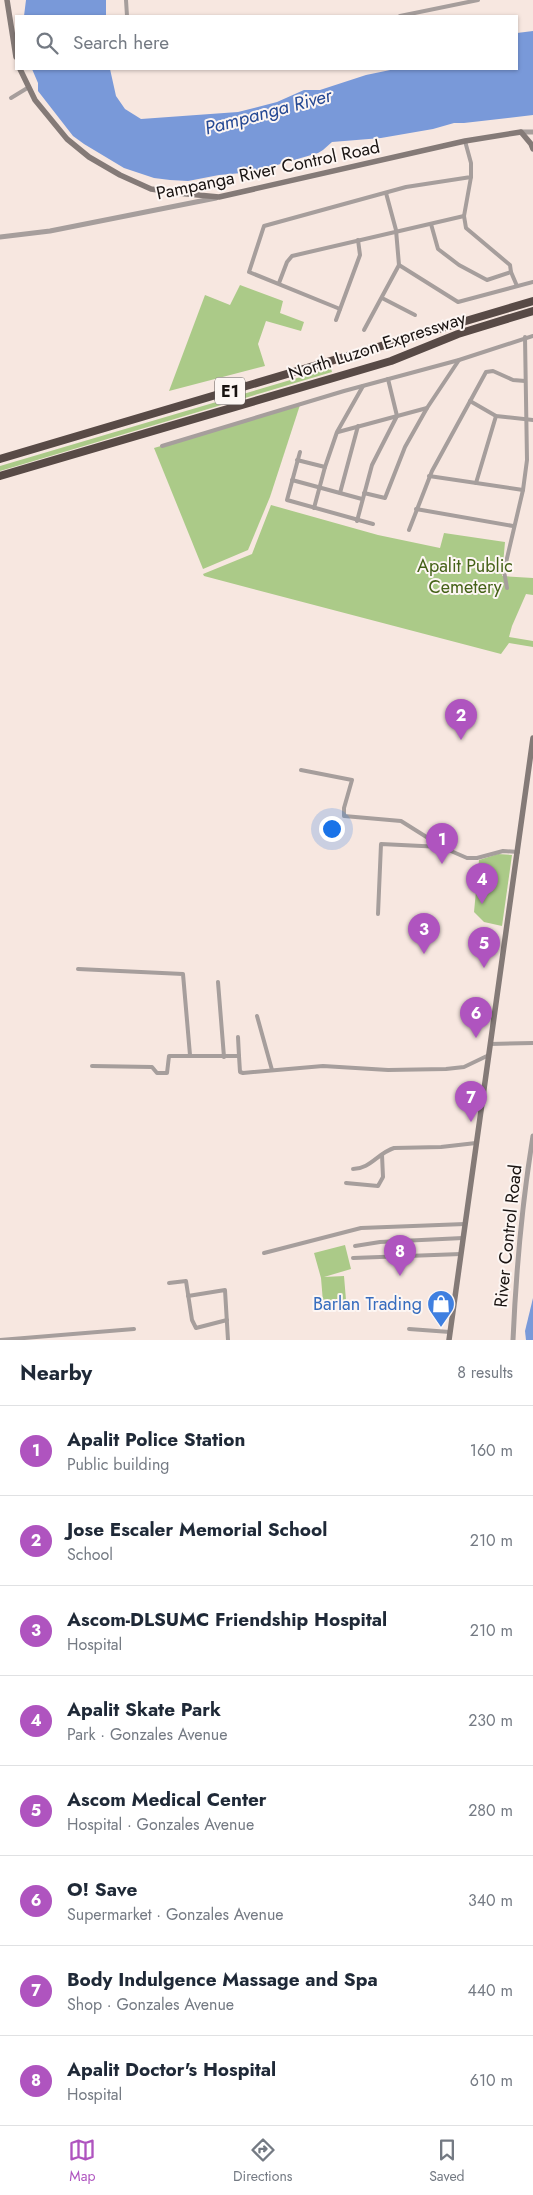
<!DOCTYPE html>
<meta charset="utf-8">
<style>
:root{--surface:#fff;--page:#f6f6f7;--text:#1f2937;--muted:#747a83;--line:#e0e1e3;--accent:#af54bf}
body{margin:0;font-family:Jost,sans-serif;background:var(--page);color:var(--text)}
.you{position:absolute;left:331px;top:828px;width:18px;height:18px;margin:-12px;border:4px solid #fff;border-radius:50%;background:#1a73e8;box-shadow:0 0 0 8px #1a73e833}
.badge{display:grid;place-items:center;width:32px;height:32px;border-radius:50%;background:var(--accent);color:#fff;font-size:16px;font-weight:700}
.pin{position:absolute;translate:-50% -41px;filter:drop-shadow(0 1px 2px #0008)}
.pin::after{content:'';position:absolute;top:26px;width:18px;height:15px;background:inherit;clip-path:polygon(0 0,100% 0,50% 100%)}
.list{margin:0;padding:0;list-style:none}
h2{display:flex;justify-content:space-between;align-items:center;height:65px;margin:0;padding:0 20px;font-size:21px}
h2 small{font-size:16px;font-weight:400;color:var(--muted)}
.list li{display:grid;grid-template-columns:32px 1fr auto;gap:15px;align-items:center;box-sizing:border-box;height:90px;padding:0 20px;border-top:1px solid var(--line)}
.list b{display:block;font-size:19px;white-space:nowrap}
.list p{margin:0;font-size:16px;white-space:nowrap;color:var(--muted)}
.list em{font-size:16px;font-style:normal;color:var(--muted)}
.icon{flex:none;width:28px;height:28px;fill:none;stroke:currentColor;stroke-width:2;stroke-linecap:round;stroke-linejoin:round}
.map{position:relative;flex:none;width:533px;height:1340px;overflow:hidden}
.search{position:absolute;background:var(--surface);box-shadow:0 1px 4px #0004;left:15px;right:15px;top:15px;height:55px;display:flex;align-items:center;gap:12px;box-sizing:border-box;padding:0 18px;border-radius:0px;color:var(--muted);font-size:19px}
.sheet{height:785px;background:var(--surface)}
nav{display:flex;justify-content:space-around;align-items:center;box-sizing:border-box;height:70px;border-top:1px solid var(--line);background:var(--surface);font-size:14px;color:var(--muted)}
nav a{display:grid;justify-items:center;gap:2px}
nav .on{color:var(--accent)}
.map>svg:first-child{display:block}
.green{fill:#abca88}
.water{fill:#7999d9}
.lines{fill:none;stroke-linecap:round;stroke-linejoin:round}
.minor{stroke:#a69e9c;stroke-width:4}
.tertiary{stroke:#a69e9c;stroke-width:5}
.secondary{stroke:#847a77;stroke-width:5.5}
.motorway{stroke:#584a46;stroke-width:8}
.labels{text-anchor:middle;stroke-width:4;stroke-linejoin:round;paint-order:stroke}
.shield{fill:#fdf6f3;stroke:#5d5755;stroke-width:1}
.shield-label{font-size:16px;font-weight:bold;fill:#191311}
.street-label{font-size:18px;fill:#191311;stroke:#fdf6f3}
.park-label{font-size:18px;fill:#446117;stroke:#fdf6f3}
.shop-label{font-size:18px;fill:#366cbe;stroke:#fdf6f3;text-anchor:end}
.water-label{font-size:19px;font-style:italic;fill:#264994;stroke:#fdf6f3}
</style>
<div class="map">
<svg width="533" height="1340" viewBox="0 0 533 1340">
<rect width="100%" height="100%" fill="#f7e7e0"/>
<g class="green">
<path d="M240,285L283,301L280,313L304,322L301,331L266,321L258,344L265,366L169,391L205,295L230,305Z"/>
<path d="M331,368L332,372L0,471V466Z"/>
<path d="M300,405L270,497L248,550L203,569L154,448Z"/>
<path d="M271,505L378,535L440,548L444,533L505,542L502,576L533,578V595L526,594L512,626L509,637L533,641V647L509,643L501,654L204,576L203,574L252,554Z"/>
<path d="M498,854L512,855L502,926L484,922L474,912L479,860Z"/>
<path d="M345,1245L351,1269L324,1277L344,1276L346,1300L323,1302L321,1278L314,1253Z"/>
</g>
<g class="water">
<path d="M26,0H106V16H24Z"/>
<path d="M533,31V115L464,123H454L433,129L381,138L332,142L323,150L318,153L253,172L219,175L188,181L170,180L154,178L124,168L84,144L73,136L38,91V83L32,69H110L116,96L125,109L141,119L238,112L277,102L304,90H320L366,75L395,69H517V33Z"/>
<path d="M533,1298V1340H526L525,1331Z"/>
</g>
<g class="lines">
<g class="minor">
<path d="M126,0L127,16"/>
<path d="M400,16L478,0"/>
<path d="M11,98L29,87"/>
<path d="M386,193L396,230L399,265L458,302L533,282"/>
<path d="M431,224L438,249L459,265L487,280L511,272L510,265L466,228L464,216L471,177"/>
<path d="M511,272L517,286"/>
<path d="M279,283L287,262L292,256L464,216"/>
<path d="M382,298L415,315"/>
<path d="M340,309L249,272L264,226L406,187L471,177V163L465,141"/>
<path d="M336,320L360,255L358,240"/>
<path d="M364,330L399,265"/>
<path d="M470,401L496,416L533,420"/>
<path d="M338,432L427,408"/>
<path d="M162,446L344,391L459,360L533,336"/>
<path d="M300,452L287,500L373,524"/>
<path d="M297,460L325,467"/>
<path d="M429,476L523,490"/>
<path d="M292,480L362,499"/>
<path d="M476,483L496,416"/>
<path d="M340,493L358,426"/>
<path d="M364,493L385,498L405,447L427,408L459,360"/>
<path d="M314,508L325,467L337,432L363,386"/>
<path d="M416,509L513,526"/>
<path d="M357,521L372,465L397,416L388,379"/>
<path d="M409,530L432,471L486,372L493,371L513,380L525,381"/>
<path d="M507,588L504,571L523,490L527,460L525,337"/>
<path d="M301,770L352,780L344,808V816L401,821L444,848L467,858H477L503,851L518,852"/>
<path d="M378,914L381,844L442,847"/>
<path d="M78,969L183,974L190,1055"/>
<path d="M218,982L224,1057"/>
<path d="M257,1016L272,1070"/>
<path d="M238,1037L239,1056"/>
<path d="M490,1044L533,1043"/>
<path d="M92,1066L152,1067L157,1073H167L169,1056H239L240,1072L243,1073L323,1066L388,1070L446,1069L464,1067L489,1055"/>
<path d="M353,1169C370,1169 378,1153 394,1148L441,1147L476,1143"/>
<path d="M346,1183L378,1186L383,1177L382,1155"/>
<path d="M355,1246L380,1242L463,1238"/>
<path d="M264,1253L361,1228L465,1224"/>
<path d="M353,1258L461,1254"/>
<path d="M169,1283L186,1281L192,1320L196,1328L227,1320"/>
<path d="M188,1296L225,1290L228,1340"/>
<path d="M409,1329L450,1332"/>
<path d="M0,1340L134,1329"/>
</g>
<g class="tertiary">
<path d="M521,132H533"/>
<path d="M0,237L50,231L216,198"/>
<path d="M513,1340C516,1272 522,1203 533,1136"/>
</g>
<g class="secondary">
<path d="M7,0L16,57"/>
<path d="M20,69L35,100L67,139L89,157L120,175L151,189L177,193L219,197L465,141L521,132L531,144L533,149"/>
<path d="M449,1340L533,738"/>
</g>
<g class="motorway">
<path d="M0,459L533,301"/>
<path d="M0,476L391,361L458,334L533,311"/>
</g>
</g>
<defs>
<symbol id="shop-pin" viewBox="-11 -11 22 30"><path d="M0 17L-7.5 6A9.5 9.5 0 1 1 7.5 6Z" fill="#3f7fe0" stroke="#fdf6f3"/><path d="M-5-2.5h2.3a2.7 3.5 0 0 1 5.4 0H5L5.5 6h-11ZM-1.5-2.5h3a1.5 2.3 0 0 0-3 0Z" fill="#fff"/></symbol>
</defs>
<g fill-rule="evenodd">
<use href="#shop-pin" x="425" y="1288" width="32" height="43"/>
</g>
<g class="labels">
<rect class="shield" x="215" y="377.5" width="30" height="27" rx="4"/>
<g class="shield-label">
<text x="230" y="397">E1</text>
</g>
<g class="street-label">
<text transform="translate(268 170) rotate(-12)" y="6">Pampanga River Control Road</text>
<text transform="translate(377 346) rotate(-18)" y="6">North Luzon Expressway</text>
<text transform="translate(508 1236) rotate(-84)" y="6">River Control Road</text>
</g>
<g class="park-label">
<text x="465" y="572">Apalit Public<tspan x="465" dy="21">Cemetery</tspan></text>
</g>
<g class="shop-label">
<text x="422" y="1310">Barlan Trading</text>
</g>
<g class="water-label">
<text transform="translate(268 111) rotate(-15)" y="7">Pampanga River</text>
</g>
</g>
</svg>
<div class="you"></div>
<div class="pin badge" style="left:442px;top:864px">1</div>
<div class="pin badge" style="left:461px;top:740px">2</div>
<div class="pin badge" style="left:424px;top:954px">3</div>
<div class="pin badge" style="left:482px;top:904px">4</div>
<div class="pin badge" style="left:484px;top:968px">5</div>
<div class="pin badge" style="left:476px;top:1038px">6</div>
<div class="pin badge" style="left:471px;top:1122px">7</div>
<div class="pin badge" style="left:400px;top:1276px">8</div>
<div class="search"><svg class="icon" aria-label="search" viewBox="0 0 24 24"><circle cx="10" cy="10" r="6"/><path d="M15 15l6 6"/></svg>Search here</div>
</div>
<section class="sheet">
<h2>Nearby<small>8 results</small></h2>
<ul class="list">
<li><span class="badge">1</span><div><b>Apalit Police Station</b><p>Public building</p></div><em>160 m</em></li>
<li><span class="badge">2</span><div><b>Jose Escaler Memorial School</b><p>School</p></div><em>210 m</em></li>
<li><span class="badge">3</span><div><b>Ascom-DLSUMC Friendship Hospital</b><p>Hospital</p></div><em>210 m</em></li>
<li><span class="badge">4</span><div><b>Apalit Skate Park</b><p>Park · Gonzales Avenue</p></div><em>230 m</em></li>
<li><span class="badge">5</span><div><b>Ascom Medical Center</b><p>Hospital · Gonzales Avenue</p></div><em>280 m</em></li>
<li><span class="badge">6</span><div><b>O! Save</b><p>Supermarket · Gonzales Avenue</p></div><em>340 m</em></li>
<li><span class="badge">7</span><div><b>Body Indulgence Massage and Spa</b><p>Shop · Gonzales Avenue</p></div><em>440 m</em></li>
<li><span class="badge">8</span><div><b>Apalit Doctor's Hospital</b><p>Hospital</p></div><em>610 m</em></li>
</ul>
</section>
<nav>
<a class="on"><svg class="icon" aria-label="map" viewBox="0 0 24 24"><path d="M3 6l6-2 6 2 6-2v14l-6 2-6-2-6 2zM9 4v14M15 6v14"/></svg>Map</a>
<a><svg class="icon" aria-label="directions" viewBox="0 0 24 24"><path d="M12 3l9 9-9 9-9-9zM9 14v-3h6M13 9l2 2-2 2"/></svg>Directions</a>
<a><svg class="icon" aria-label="saved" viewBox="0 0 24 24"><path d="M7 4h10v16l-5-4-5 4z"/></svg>Saved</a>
</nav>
